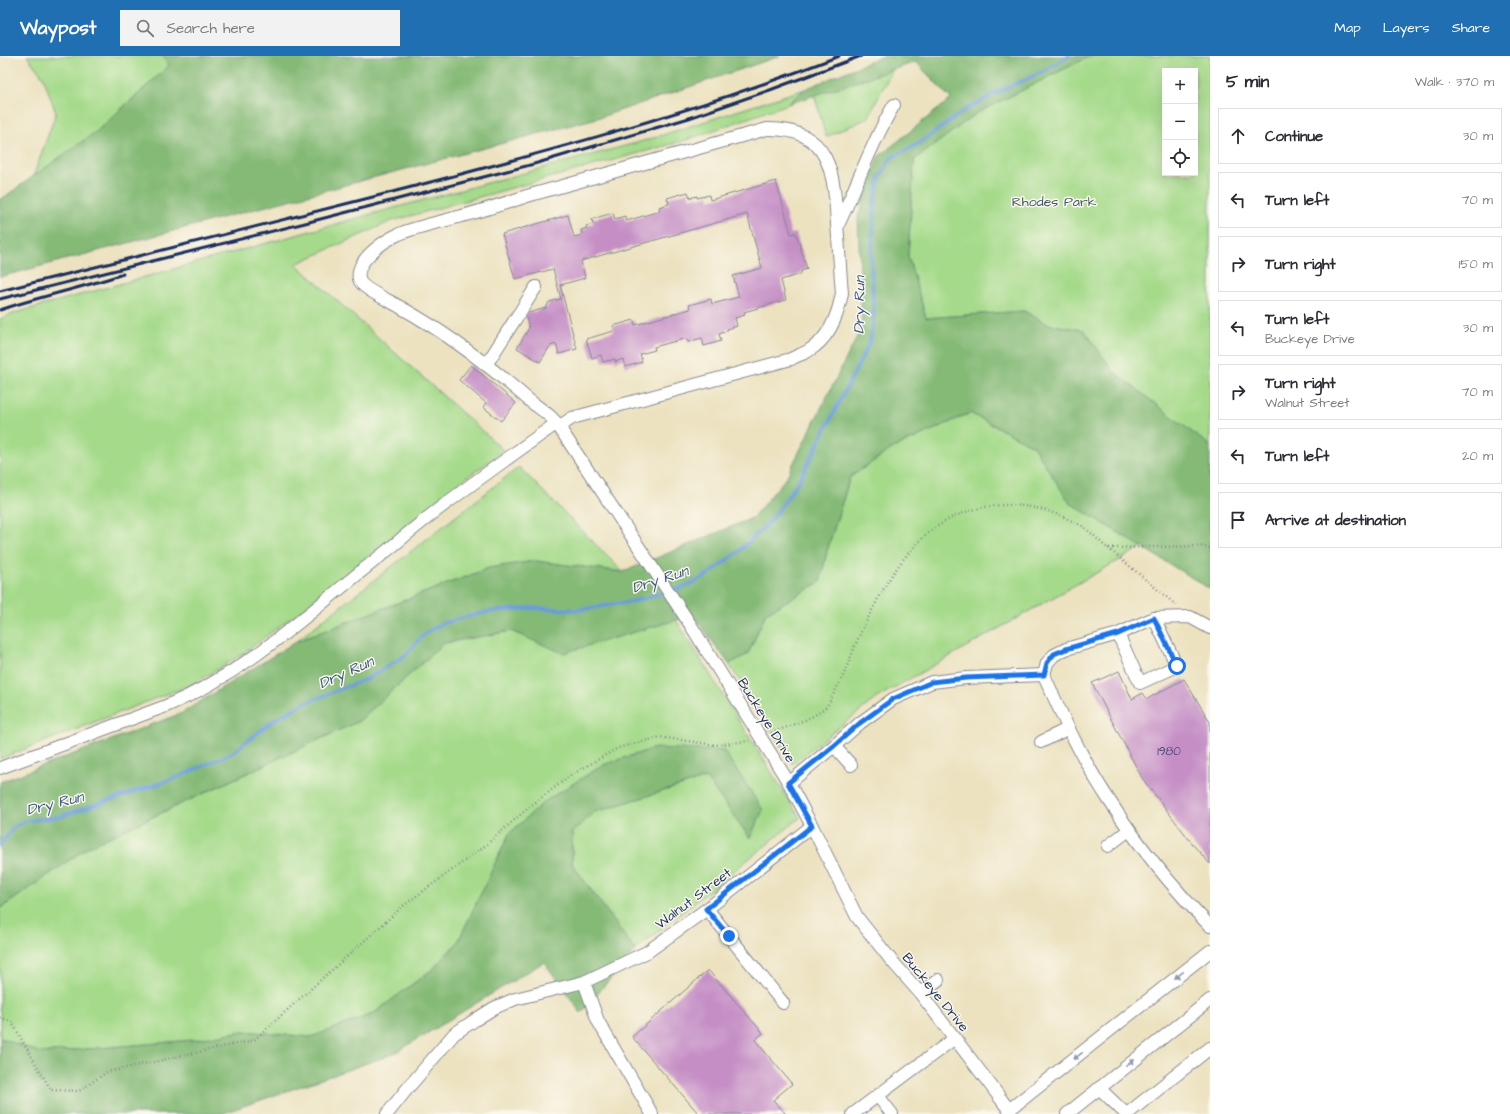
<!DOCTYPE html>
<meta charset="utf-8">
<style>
:root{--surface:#fff;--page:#f2f2f3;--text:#2b2b33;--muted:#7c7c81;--line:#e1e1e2;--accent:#1f6fb2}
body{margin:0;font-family:"Architects Daughter",sans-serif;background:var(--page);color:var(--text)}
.controls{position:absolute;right:12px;top:12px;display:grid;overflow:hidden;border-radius:0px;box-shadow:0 4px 16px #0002}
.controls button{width:36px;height:36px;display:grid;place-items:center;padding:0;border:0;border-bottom:1px solid var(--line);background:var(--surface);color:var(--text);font:20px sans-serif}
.stop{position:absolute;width:12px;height:12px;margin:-9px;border:3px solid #1a73e8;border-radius:50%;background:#fff}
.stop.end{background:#1a73e8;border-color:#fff;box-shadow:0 1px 4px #0008}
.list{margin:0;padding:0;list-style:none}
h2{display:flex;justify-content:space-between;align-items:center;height:52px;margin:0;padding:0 16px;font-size:17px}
h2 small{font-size:13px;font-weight:400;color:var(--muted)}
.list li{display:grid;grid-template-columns:26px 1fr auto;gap:12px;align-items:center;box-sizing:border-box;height:56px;margin:0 8px 8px;padding:0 8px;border:1px solid var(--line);border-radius:0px}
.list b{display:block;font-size:15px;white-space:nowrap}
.list p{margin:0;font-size:13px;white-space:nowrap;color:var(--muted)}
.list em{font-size:13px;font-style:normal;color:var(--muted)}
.icon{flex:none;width:22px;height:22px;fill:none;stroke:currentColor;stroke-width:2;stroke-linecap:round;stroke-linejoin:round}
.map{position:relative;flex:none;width:1210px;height:1058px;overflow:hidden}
header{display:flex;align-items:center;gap:24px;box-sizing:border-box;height:56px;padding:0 20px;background:var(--accent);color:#fff}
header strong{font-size:19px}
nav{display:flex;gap:22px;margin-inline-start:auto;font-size:14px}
.search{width:280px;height:36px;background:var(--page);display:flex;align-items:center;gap:10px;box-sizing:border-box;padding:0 14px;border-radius:0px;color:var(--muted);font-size:15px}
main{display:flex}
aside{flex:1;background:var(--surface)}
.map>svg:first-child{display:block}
.green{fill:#a5da8a;stroke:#608474;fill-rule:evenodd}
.forest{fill:#84ba76;stroke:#50746a}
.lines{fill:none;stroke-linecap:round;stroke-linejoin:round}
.stream{stroke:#6b9dd6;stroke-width:4}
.building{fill:#c58fc6}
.minor-casing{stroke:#84888f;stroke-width:14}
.path{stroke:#84888f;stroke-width:2.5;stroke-dasharray:1 3;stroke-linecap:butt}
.minor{stroke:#fff;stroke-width:12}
.rail{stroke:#1b2f5e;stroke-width:3}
.oneway{fill:#8d97ae}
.route{stroke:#1a73e8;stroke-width:5}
.labels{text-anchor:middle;stroke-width:3;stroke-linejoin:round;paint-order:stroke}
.number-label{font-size:12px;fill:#464778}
.park-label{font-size:14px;fill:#3e5a69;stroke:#fbf7ec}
.street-label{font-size:14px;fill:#1b2f5e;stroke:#fbf7ec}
.water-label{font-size:15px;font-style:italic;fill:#375688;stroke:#fbf7ec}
</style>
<header>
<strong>Waypost</strong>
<div class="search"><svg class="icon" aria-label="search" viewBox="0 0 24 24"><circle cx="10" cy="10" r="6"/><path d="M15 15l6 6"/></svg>Search here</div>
<nav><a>Map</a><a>Layers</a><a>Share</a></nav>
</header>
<main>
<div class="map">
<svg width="1210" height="1058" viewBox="0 0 1210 1058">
<rect width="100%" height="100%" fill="#fbf7ec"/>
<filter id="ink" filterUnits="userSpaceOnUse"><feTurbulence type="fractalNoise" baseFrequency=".025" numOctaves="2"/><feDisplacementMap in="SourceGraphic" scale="8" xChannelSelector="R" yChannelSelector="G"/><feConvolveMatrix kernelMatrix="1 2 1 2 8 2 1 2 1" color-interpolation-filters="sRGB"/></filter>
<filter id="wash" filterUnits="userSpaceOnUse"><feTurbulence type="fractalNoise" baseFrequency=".012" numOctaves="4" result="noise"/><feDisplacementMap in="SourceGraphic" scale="16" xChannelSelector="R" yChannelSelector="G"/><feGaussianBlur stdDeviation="0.9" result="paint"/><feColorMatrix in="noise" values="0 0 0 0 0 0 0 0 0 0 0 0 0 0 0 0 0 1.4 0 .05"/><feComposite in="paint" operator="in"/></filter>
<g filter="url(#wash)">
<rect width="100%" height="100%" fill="#ece2c0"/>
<g class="green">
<path d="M27,0H163L169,10L97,75L33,121L56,57L43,21Z"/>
<path d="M1090,0H1210V390L1114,316L1084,274L1047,268L1024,255L926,262L908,200L914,104L977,57ZM1165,15H1195V117H1165Z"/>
<path d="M893,13L868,62L826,81L814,38Z"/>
<path d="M805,33L788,48L683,85L392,165L296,208L487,379L504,395L470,419L299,556L241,599L195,627L0,703V263L15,257L368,159L647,84Z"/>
<path d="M970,357L1033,390L1070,447L1142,491L878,641L792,708L729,608L748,598L766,557L820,526L827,495L850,421L893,392Z"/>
<path d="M519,411L623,516L535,505L489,512L295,586Z"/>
<path d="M676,564L800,762L635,894L572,808V776L595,756L706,722L750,782L762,754L655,692L603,709L544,746L509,778L458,886L434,912L373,958L311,981L243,975L193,984L41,997L0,982V853L88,791L359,665L444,587L511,575L563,596Z"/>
</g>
<g class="forest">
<path d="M163,0H780L601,61L0,221V144L97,75L169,10Z"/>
<path d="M883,0H1090L977,57L914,104L908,200L926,262L1024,255L1047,268L1084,274L1114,316L1210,390V533L1070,447L1033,390L970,357L893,392L850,421L827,495L820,526L766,557L748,598L729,608L694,560L676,564L563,597L511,575L444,587L359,665L88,791L0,853V726L182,657L295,586L489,512L535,505L623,516L752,462L786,422L862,271L858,161L878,101L951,43L916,6L788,48L805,33Z"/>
<path d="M655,692L724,695L763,754L750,782L706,722L595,756L572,776V808L635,894L581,957L544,906L393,998L221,1058H0V982L41,997L193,984L243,975L311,981L373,958L434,912L458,886L509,778L544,746L603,709Z"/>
</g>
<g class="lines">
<path class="stream" d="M0,789L14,771L26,765L58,761L123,740L178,721L232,697L274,664L305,647L367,623L406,599L424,578L443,567L487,556L532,552L578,554L635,545L687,530L706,520L737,497L771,465L800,423L870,286L874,258L871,208L875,141L880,121L891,102L920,87L965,54L1000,35L1042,16L1069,0"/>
</g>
<g id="blocks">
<g class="building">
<path d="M776,125L791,178L796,177L807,213L801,215V218L781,224L786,244L744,256L745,259L735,262L737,270L727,273V275L719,278L721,285L704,290L702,282L688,286L687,282L654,291L655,294L640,298L642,306L625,311L623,303L615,306V303L603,306L601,299L592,302L586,283L614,275L613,270L634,264L635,269L690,253L689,249L711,243L712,248L739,241L733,220L762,212L747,158L581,205L585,222L560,229L577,293L559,298L556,288L550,290L540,306L517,292L529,272L525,258L546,252L549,246L561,243L553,213L515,223L502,178L568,159L574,181L582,179L581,174L587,172L586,170L593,168L592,163L613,157L615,163L625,160L626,165L660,155L659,151L669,148L667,142L688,136L690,142L697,140V142L709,139L710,144Z"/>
<path d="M471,309L516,347L501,365L483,351L486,347L459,324Z"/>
<path d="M1119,615L1132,643L1143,637L1147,643L1184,623L1210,666V808L1195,791L1142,722L1092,627Z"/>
<path d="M708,914L763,977L755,984L792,1028L773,1044L786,1058H699L632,981Z"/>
</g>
</g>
</g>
<g filter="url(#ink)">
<use href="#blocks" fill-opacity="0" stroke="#84888f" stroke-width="1"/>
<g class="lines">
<defs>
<g id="minor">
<path d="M838,169C857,130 871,87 894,49"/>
<path d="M486,309L536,231"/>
<path d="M559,371L572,362L791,303C796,300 803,298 808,295C829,283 838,260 842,237C840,214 839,191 837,168C834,117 831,72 767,73L527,140C503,148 479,156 454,162C434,168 412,171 393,181C380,188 355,206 359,223C361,233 391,245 400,251C447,277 490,310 530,345C540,353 552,359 559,371L690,568L789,727L812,770L857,861L891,904L920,937L992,1031L1009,1054L1010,1058"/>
<path d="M1154,562L1190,561L1210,572"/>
<path d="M1044,619L1047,607L1054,599L1066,593L1118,578L1154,562L1177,610L1140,627L1118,578"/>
<path d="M1041,686L1069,672"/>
<path d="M834,690L851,709"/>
<path d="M0,712L166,650C243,618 301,564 364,513C391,492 417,469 444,449C481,421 519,394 557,367"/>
<path d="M789,727L834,690L860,667L893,643L932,626L966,622L1044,619C1063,662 1083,705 1109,744C1138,789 1173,832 1210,870"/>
<path d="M1108,790L1129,774"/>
<path d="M707,853L783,947"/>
<path d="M584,926L598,965L652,1058"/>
<path d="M920,937L938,924"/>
<path d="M1099,1032L1126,1058"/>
<path d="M878,1040L892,1058"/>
<path d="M1009,1054L1210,895"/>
<path d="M387,1058L407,1033L454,978L475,964L494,952L515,943L584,926L647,896L707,853L812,770"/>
<path d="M853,1058L955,982"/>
<path d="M1067,1058L1210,944"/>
<path d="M1127,1058L1210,992"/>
</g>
</defs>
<use href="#minor" class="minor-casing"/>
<g class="path">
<path d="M1108,492L1176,549"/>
<path d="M771,677C786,671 813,663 825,652C828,649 831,643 833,639C837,631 842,623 845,615C851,602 855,588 861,576C876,546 891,515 914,491C953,447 1013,438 1066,462C1071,465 1077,467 1082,470C1091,476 1099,485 1107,492L1200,490L1210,492"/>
<path d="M0,962L11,965L51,1034L79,1035L107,1016L254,984L403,850L486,789L528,752L571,719L618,692L660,681L715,689L749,685"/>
</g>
<use href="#minor" class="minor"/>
<g class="rail">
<path d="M0,235C122,204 244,173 365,143C525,102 685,60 839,0"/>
<path d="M0,243L305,167L534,108L689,62L770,34L861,0"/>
<path d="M0,254C41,240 82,232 123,218"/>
</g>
</g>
<defs><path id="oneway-solid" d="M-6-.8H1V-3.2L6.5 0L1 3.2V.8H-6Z"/></defs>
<g class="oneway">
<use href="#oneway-solid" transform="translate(1179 919) rotate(142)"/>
<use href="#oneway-solid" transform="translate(1078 1000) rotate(142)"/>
<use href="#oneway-solid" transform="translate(1130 1007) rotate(-38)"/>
</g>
</g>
<g class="lines" filter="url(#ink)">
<path class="route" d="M729,880L706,853L812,770L788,727L834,690L860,667L893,643L932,626L966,622L1044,619L1047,607L1054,598L1066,593L1118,578L1154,562L1177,610"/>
</g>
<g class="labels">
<g class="number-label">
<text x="1169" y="699">1980</text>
</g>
<g class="park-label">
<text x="1054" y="150">Rhodes Park</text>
</g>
<g class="street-label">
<text transform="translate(767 664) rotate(58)" y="5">Buckeye Drive</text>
<text transform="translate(693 842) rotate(-37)" y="5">Walnut Street</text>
<text transform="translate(936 936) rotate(51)" y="5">Buckeye Drive</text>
</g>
<g class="water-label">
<text transform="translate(859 249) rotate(-89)" y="5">Dry Run</text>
<text transform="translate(660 523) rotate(-18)" y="5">Dry Run</text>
<text transform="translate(346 616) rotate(-24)" y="5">Dry Run</text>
<text transform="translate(55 747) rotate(-14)" y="5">Dry Run</text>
</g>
</g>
</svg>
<div class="controls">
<button>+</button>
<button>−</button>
<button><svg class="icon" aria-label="locate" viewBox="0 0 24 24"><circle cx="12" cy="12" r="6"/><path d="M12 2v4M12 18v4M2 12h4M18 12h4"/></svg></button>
</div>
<div class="stop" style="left:1177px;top:610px"></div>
<div class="stop end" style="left:729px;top:880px"></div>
</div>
<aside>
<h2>5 min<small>Walk · 370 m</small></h2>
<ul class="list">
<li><svg class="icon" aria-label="ahead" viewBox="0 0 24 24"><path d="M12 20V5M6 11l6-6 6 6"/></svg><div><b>Continue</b></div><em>30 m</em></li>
<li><svg class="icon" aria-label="left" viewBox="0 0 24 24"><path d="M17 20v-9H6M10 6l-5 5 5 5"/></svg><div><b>Turn left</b></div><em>70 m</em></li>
<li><svg class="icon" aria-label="right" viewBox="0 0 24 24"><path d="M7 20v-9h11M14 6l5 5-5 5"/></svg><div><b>Turn right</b></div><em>150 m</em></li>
<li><svg class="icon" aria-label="left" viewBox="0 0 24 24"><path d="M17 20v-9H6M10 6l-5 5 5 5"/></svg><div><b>Turn left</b><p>Buckeye Drive</p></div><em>30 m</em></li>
<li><svg class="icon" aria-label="right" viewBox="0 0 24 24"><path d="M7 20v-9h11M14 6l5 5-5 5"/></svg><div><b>Turn right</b><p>Walnut Street</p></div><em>70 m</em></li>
<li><svg class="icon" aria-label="left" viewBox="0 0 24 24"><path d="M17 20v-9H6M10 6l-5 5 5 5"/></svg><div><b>Turn left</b></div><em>20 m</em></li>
<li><svg class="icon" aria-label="arrive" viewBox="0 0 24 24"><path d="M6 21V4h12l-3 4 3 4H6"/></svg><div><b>Arrive at destination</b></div></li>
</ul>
</aside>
</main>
